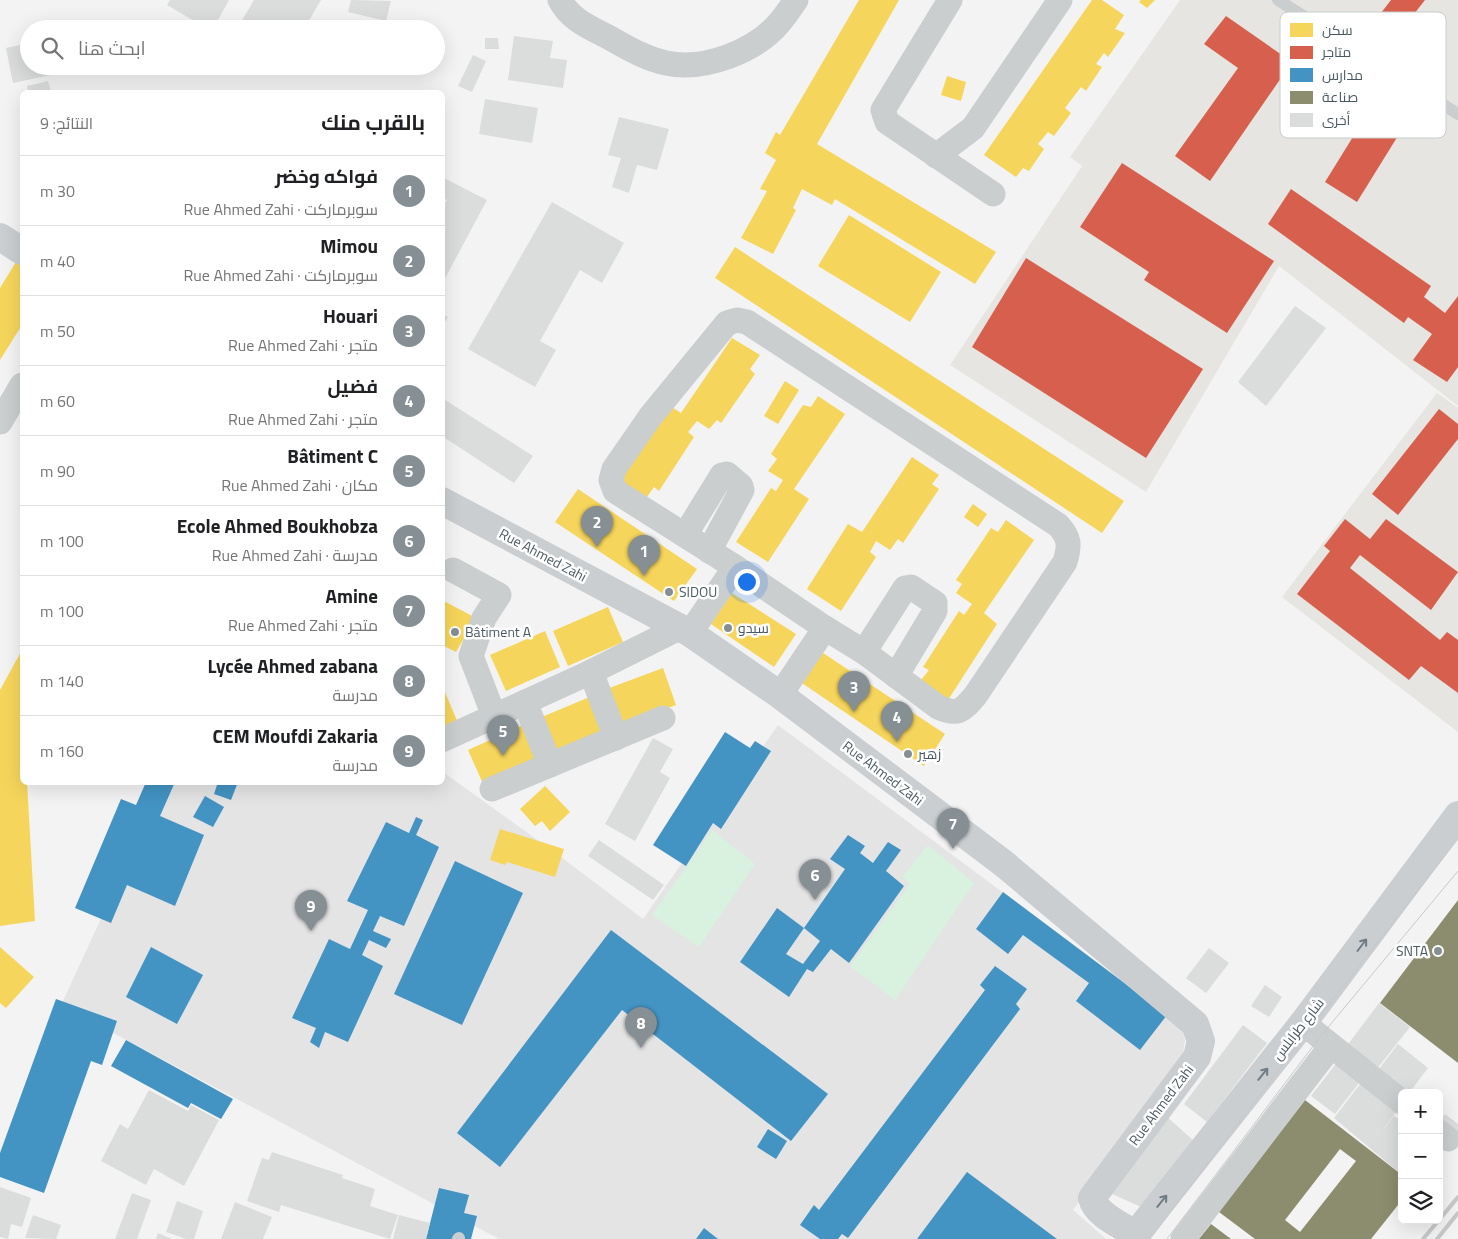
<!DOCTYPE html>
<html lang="ar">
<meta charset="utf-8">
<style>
:root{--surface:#fff;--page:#f6f6f6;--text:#202124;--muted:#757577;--line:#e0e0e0;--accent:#858f94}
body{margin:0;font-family:"Titillium Web",Cairo,sans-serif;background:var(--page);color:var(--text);direction:rtl}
.controls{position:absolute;right:15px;bottom:15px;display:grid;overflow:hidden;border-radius:8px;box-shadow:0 5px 20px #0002}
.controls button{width:45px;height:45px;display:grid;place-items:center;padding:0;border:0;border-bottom:1px solid var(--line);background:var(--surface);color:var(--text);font:25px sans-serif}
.you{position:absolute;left:746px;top:581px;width:18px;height:18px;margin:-12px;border:4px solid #fff;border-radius:50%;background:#1a73e8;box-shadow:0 0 0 8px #1a73e833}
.badge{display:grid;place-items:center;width:32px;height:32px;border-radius:50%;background:var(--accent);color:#fff;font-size:16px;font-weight:700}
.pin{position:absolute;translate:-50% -41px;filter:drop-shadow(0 1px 2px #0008)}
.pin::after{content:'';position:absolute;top:26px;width:18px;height:15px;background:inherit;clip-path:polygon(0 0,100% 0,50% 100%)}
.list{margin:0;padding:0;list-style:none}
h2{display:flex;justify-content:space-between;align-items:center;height:65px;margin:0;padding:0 20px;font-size:21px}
h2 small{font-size:16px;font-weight:400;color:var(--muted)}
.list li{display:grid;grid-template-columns:32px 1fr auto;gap:15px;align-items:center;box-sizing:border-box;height:70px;padding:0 20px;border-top:1px solid var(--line)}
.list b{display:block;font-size:19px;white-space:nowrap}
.list p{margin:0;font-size:16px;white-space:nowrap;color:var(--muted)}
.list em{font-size:16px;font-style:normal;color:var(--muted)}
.icon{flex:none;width:28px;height:28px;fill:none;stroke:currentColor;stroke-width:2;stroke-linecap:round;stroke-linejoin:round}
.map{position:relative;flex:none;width:1458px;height:1239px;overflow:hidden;direction:ltr}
.search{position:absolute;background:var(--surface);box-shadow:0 5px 20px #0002;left:20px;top:20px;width:425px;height:55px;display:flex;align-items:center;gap:12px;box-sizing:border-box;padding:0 18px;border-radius:28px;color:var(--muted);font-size:19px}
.panel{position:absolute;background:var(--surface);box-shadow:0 5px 20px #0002;left:20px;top:90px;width:425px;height:695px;border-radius:8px;direction:rtl}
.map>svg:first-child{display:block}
.commercial{fill:#e7e5e2}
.education{fill:#e5e4e5}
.green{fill:#d8f2df}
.homes{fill:#f6d55c}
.shops{fill:#d6604d}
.schools{fill:#4393c3;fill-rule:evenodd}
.industry{fill:#8c8c6e;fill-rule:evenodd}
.building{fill:#dbdcdc}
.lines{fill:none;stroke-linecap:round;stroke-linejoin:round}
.lane{stroke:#cacecf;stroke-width:12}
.street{stroke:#cacecf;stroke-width:25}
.secondary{stroke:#caced1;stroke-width:28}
.tram{stroke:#c6c8ca;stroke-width:1}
.rail{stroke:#c6c8ca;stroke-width:4}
.oneway{stroke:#707c83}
.poi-dot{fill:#858f94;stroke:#fff;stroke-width:2}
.labels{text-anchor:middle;stroke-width:5;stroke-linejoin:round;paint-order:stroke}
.street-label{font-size:14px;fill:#495961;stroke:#fff}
.poi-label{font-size:14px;fill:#495961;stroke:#fff;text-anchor:start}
.key{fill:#fff;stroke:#c8cdd0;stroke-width:1}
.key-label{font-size:14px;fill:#495961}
</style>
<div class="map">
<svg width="1458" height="1239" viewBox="0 0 1458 1239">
<rect width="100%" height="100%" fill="#f4f3f3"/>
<g class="commercial">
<path d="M1180,0H1458V406L1279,266L1146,492L950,365L1082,166L1070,157Z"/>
<path d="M1437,393L1458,408V732L1282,597Z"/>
</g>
<path class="education" d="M778,725L1181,1025L1185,1040L1183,1055L1073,1210L1106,1239H499L61,1005L164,783L442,782L443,772L561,857L643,919Z"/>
<g class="green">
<path d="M712,830L755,864L699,947L652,915Z"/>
<path d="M928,845L974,883L895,1000L850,966L910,884L902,877Z"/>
</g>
<g class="homes">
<path d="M859,0H899L817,144L996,252L975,284L835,199L832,205L802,189L793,208L796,210L773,254L741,238L767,191L760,189L776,160L765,153L776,132L780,135Z"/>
<path d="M1092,0H1102L1124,15L1115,29L1125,33L1108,57L1104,53L1096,64L1102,67L1086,91L1081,87L1065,108L1071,113L1054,136L1048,132L1038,144L1044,149L1029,171L1023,168L1016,177L984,155Z"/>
<path d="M1141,0H1155L1147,8L1139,2Z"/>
<path d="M947,76L966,82L961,101L941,95Z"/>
<path d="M849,215L941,272L910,322L818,266Z"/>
<path d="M735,247L1124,501L1102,533L715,278Z"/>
<path d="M16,262L22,267V325L0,360V288Z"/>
<path d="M732,338L760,355L750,369L755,374L721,423L717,420L709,429L697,421L688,432L694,437L659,491L654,487L647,497L617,479L667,404L681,413Z"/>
<path d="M785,381L799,390L778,424L764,416Z"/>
<path d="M818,396L845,414L794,489L809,499L768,562L736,542L771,488L776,491L783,480L768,471L777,459L771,454L803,405L811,407Z"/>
<path d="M912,457L939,475L932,484L939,489L903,543L898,539L890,550L876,541L870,552L876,557L841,611L807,589L848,524L862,532Z"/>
<path d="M578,489L697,569L674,601L555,522Z"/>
<path d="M973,504L987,514L978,527L964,517Z"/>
<path d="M1006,520L1034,540L984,613L997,624L948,700L921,680L929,670L923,667L959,611L964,615L972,604L956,593L962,584L956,580L991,528L998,532Z"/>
<path d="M732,593L796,634L774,667L711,624Z"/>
<path d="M442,600L476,618L456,652L442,645Z"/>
<path d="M608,607L623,642L568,666L553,631Z"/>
<path d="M545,631L560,667L506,691L490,655Z"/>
<path d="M817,649L945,734L924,766L796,679Z"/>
<path d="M22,650V782H27L35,921L0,926V690Z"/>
<path d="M663,668L676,705L618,727L604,690Z"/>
<path d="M442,685L458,723L442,729Z"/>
<path d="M592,696L607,733L551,756L537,719Z"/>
<path d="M523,725L539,761L484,786L468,750Z"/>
<path d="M545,786L570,812L550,831L542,821L535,826L520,809Z"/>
<path d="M500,829L564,849L555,877L507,862L505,865L490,860Z"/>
<path d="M0,947L34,977L6,1008L0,1003Z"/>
</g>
<g class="shops">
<path d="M1391,0H1425L1382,55L1361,39Z"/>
<path d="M1226,16L1292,62L1210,181L1175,156L1238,68L1204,44Z"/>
<path d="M1382,90L1414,110L1357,202L1325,182Z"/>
<path d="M1122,163L1274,261L1227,333L1144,280L1149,272L1080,227Z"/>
<path d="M1291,189L1431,286L1424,297L1445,313L1458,296V367L1447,382L1413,360L1432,334L1408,317L1404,323L1268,224Z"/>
<path d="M1026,258L1203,369L1146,458L972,347Z"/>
<path d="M1439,409L1458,424V439L1398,515L1372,494Z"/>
<path d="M1345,519L1370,539L1386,519L1458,572L1431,610L1360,555L1350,568L1440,640L1447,632L1458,640V693L1421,666L1409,680L1297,594L1330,551L1324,546Z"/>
</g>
<g class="schools">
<path d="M725,732L750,748L755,741L771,751L721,829L713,823L686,866L653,845Z"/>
<path d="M146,782H175L160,816L204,835L175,906L127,885L111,923L75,908L121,799L136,805Z"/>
<path d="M218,782H238L231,800L214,794Z"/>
<path d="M205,796L224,807L213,827L193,817Z"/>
<path d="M416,817L423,820L416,835L439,847L404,926L380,916L373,931L391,939L386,948L369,940L362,955L383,966L348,1042L325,1032L319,1048L310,1042L316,1028L292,1018L329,939L350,949L368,910L347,901L386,822L409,833Z"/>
<path d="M848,835L865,846L860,853L873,863L888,842L901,850L886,871L904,886L849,963L831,949L813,972L807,969L789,997L740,962L777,908L804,928L845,869L830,859ZM804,928L820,941L803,964L786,954Z"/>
<path d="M455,861L523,893L462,1025L394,994Z"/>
<path d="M1003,892L1167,1015L1140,1050L1076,1001L1089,983L1023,935L1008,954L976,929Z"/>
<path d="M611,930L828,1094L791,1141L622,1010L500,1167L457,1133Z"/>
<path d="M151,947L203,975L177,1024L126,997Z"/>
<path d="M995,966L1027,989L1016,1004L1020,1009L848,1238L842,1234L838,1239H820L800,1225L814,1205L819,1210L985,990L980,985Z"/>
<path d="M56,999L117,1021L102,1065L91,1061L44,1193L0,1177V1153Z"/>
<path d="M126,1040L233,1099L221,1119L191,1103L188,1108L111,1066Z"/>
<path d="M768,1129L787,1141L776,1159L757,1147Z"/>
<path d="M967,1172L1057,1239H917Z"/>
<path d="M439,1188L469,1195L464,1213L477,1216L471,1239H426Z"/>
<path d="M704,1228L718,1239H696Z"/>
</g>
<g class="industry">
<path d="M1458,900V1063L1380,1003Z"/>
<path d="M1305,1100L1402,1175V1200L1371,1239H1255L1219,1212ZM1340,1149L1356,1161L1300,1232L1285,1220Z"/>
<path d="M1211,1224L1231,1239H1199Z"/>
</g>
<g class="building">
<path d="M170,0H229L213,29H208L167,5Z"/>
<path d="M254,0H321L304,29H237Z"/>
<path d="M351,0L391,1L386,21L348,12Z"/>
<path d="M126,21L127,29H95V28Z"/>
<path d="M514,36L553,41L550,58L567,60L563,88L508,80Z"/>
<path d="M485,38H498L499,49H485Z"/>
<path d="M29,43V66L88,67L13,83L6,48Z"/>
<path d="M473,55L486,61L472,92L458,86Z"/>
<path d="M48,81L51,92H28L27,86Z"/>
<path d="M485,99L538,108L532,143L479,134Z"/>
<path d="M619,117L669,129L657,170L637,165L629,193L612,187L621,158L608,155Z"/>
<path d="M442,177L487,200L442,284V208L447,200L442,198Z"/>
<path d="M552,202L624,243L602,283L580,270L540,341L556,350L535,387L468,349Z"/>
<path d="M1295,306L1326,328L1266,406L1238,382Z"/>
<path d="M442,314L448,317L442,327Z"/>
<path d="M442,398L533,456L514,483L442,436Z"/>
<path d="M653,738L673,749L660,772L670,778L635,841L605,824Z"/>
<path d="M599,840L664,885L653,900L588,856Z"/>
<path d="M1209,948L1229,963L1206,993L1186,978Z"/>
<path d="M1265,985L1282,997L1269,1017L1251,1006Z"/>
<path d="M1379,1003L1410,1027L1376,1070L1346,1047Z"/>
<path d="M1243,1025L1267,1043L1207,1122L1184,1104Z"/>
<path d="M1398,1044L1428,1068L1409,1093L1376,1073Z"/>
<path d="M1338,1061L1362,1079L1335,1114L1311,1096Z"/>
<path d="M1361,1083L1397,1111L1379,1135L1394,1116L1402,1121V1175L1334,1118Z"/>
<path d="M149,1090L188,1111L191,1105L219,1120L184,1186L154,1169L146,1185L101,1161L120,1124L128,1129Z"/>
<path d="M1445,1114L1458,1124V1144L1439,1122Z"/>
<path d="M1166,1116L1194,1141L1141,1207L1110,1193Z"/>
<path d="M272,1152L343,1175L342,1178L375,1189L370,1206L398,1215L390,1239L281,1205L279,1212L247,1201L262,1158L269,1160Z"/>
<path d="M0,1187L31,1198L22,1227L11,1224L8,1239L0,1237Z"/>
<path d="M132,1193L151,1200L137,1239H115Z"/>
<path d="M177,1201L203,1211L194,1239H186L166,1232Z"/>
<path d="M235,1202L272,1217L263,1239H221Z"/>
<path d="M33,1215L61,1225L56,1239L25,1238Z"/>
<path d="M399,1215L430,1223L426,1239H393Z"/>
<path d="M158,1233L172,1239H156Z"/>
</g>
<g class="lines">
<g class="lane">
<path d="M1278,0L1458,114"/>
<path d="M458,1239L459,1238"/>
</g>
<g class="street">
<path d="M560,0C570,20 591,28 610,38C628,48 646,59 666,63C704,71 755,52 780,22C786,15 791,7 796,0"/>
<path d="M950,0L883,110L887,122L993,194"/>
<path d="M936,156L973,128L1060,0"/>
<path d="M0,422L22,385"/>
<path d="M685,535L722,475L727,474L741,486L742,490L709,551"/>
<path d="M735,567L825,628"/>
<path d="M453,570L499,595L484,618L471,656L494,716"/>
<path d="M690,633L735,567L615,491L611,480L614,469L650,417L727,323L737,320L747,322L1058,525C1070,538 1070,545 1065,562L975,696C962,711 958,716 938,707L864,652L825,628L780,695"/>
<path d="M864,652L905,588L911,587L935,603V611L896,676"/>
<path d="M591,672L616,738"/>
<path d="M525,702L550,765"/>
<path d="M442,740L591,672L679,628"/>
<path d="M492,789L663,718"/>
<path d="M1303,1023L1402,1102"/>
<path d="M1439,1132L1448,1139"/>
<path d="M1183,1239L1331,1046"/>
</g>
<g class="secondary">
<path d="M0,237L22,251"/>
<path d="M442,501L690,633L780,695L1003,863L1195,1024L1201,1041L1197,1057L1092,1198C1096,1215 1121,1225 1135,1234"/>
<path d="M1132,1239L1303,1023L1458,815"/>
</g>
<g class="tram">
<path d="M1150,1239L1310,1029L1458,839"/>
<path d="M1167,1239L1320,1037L1458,871"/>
</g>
<g class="rail">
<path d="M1439,1220L1458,1197"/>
<path d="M1423,1239L1439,1220"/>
<path d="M1437,1239L1458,1213"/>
</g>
</g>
<defs><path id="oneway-shaft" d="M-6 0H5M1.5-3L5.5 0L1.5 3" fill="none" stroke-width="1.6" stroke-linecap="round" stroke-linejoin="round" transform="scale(1.25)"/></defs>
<g class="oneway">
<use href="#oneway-shaft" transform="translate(1362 945) rotate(-53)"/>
<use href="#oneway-shaft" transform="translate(1263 1074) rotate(-51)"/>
<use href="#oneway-shaft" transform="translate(1162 1201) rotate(-51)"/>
</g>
<g class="poi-dot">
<circle cx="669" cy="592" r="5"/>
<circle cx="728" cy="628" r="5"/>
<circle cx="455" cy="632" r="5"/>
<circle cx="908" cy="754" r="5"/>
<circle cx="1438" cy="951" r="5"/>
</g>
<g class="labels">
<g class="street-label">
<text transform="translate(543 555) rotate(28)" y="5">Rue Ahmed Zahi</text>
<text transform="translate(883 773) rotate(37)" y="5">Rue Ahmed Zahi</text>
<text transform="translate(1298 1029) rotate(-52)" y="5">شارع طرابلس</text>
<text transform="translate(1161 1105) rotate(-53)" y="5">Rue Ahmed Zahi</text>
</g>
<g class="poi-label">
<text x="679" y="597">SIDOU</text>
<text x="738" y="633">سيدو</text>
<text x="465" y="637">Bâtiment A</text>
<text x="918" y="759">زهير</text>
<text x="1428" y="956" text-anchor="end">SNTA</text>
</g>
</g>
<rect x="1280" y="12" width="166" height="126" rx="8" class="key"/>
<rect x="1290" y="23" width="23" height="14" fill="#f6d55c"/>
<rect x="1290" y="46" width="23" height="13" fill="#d6604d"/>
<rect x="1290" y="68" width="23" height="14" fill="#4393c3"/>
<rect x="1290" y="91" width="23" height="13" fill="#8c8c6e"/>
<rect x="1290" y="113" width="23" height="14" fill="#dbdcdc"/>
<g class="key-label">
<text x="1322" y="35">سكن</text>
<text x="1322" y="57">متاجر</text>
<text x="1322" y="80">مدارس</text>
<text x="1322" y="102">صناعة</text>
<text x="1322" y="125">أخرى</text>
</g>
</svg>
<div class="controls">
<button>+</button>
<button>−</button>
<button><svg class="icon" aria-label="layers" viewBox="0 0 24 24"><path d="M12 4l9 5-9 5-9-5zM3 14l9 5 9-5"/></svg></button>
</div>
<div class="you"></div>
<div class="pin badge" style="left:644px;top:576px">1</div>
<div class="pin badge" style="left:597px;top:547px">2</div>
<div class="pin badge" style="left:854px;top:712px">3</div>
<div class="pin badge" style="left:897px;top:742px">4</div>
<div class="pin badge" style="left:503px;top:756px">5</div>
<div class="pin badge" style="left:815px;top:900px">6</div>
<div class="pin badge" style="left:953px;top:849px">7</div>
<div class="pin badge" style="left:641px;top:1048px">8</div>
<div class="pin badge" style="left:311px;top:931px">9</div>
<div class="search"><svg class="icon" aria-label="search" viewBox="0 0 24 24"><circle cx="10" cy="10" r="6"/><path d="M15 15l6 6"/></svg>ابحث هنا</div>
<section class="panel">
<h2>بالقرب منك<small>النتائج: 9</small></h2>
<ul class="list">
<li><span class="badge">1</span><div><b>فواكه وخضر</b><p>سوبرماركت · Rue Ahmed Zahi</p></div><em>30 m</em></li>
<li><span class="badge">2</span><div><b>Mimou</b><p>سوبرماركت · Rue Ahmed Zahi</p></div><em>40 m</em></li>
<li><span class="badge">3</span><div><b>Houari</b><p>متجر · Rue Ahmed Zahi</p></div><em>50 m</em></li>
<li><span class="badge">4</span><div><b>فضيل</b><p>متجر · Rue Ahmed Zahi</p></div><em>60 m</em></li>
<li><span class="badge">5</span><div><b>Bâtiment C</b><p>مكان · Rue Ahmed Zahi</p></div><em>90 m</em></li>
<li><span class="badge">6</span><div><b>Ecole Ahmed Boukhobza</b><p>مدرسة · Rue Ahmed Zahi</p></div><em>100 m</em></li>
<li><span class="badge">7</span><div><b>Amine</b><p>متجر · Rue Ahmed Zahi</p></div><em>100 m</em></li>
<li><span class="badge">8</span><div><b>Lycée Ahmed zabana</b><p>مدرسة</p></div><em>140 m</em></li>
<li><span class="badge">9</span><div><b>CEM Moufdi Zakaria</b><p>مدرسة</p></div><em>160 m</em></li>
</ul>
</section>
</div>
